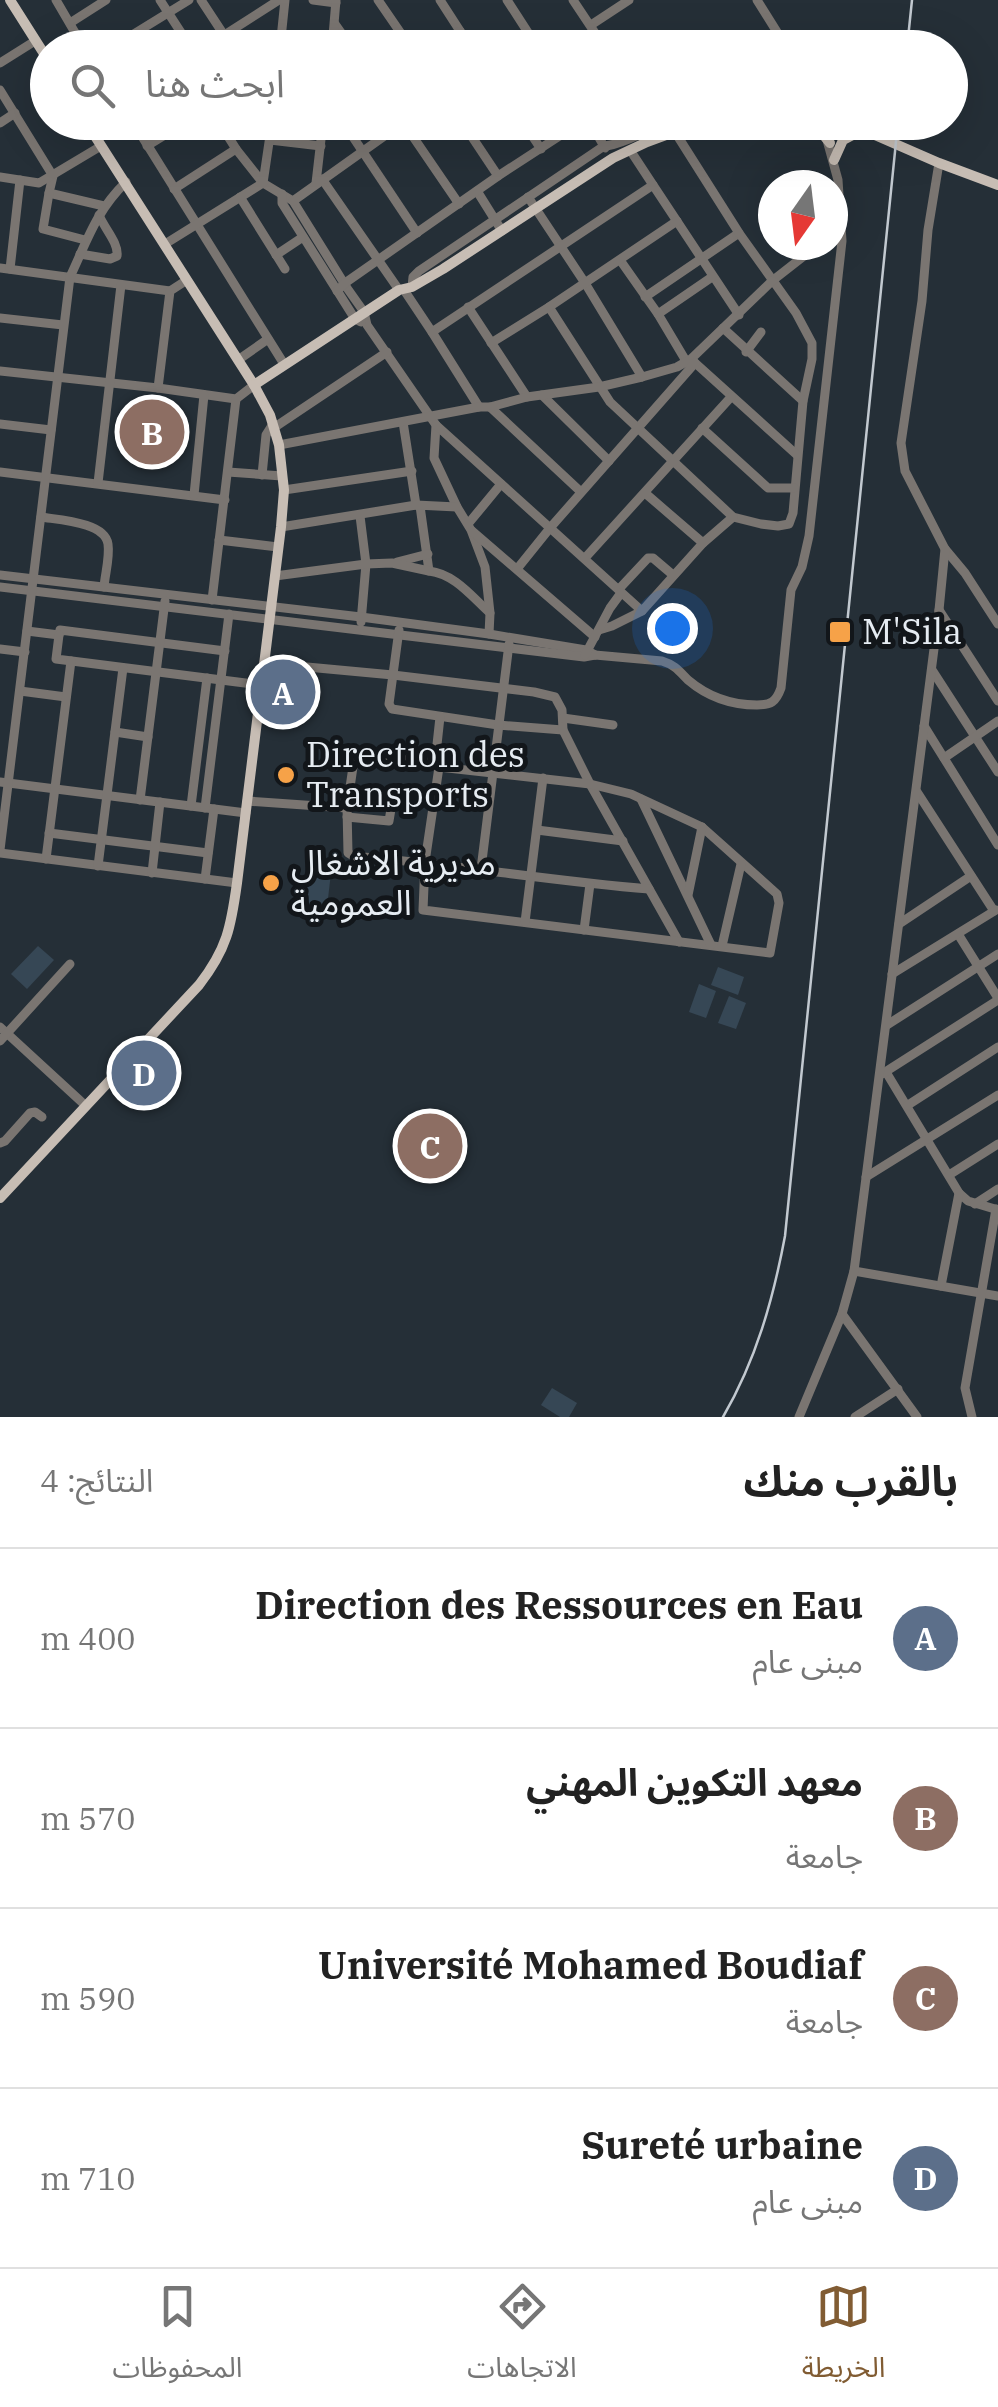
<!DOCTYPE html>
<html lang="ar">
<meta charset="utf-8">
<style>
:root{--surface:#fff;--page:#f6f6f6;--text:#222;--muted:#767676;--line:#e0e0e0;--accent:#815c33}
body{margin:0;font-family:"IBM Plex Serif","Noto Sans Arabic",serif;background:var(--page);color:var(--text);direction:rtl}
.compass{position:absolute;left:758px;top:170px;width:90px;height:90px;border-radius:50%;background:var(--surface);box-shadow:0 10px 40px #0002;rotate:194deg}
.you{position:absolute;left:672px;top:628px;width:35px;height:35px;margin:-25px;border:8px solid #fff;border-radius:50%;background:#1a73e8;box-shadow:0 0 0 15px #1a73e833}
.badge{display:grid;place-items:center;width:65px;height:65px;border-radius:50%;background:var(--accent);color:#fff;font-size:32px;font-weight:700}
.pin{position:absolute;translate:-50% -50%;border:5px solid #fff;box-shadow:0 2px 10px #0006}
.list{margin:0;padding:0;list-style:none}
h2{display:flex;justify-content:space-between;align-items:center;height:130px;margin:0;padding:0 40px;font-size:42px}
h2 small{font-size:32px;font-weight:400;color:var(--muted)}
.list li{display:grid;grid-template-columns:65px 1fr auto;gap:30px;align-items:center;box-sizing:border-box;height:180px;padding:0 40px;border-top:2px solid var(--line)}
.list b{display:block;font-size:38px;white-space:nowrap}
.list p{margin:0;font-size:32px;white-space:nowrap;color:var(--muted)}
.list em{font-size:32px;font-style:normal;color:var(--muted)}
.icon{flex:none;width:55px;height:55px;fill:none;stroke:currentColor;stroke-width:2;stroke-linecap:round;stroke-linejoin:round}
.map{position:relative;flex:none;width:998px;height:1417px;overflow:hidden;direction:ltr}
.search{position:absolute;background:var(--surface);box-shadow:0 10px 40px #0002;left:30px;right:30px;top:30px;height:110px;display:flex;align-items:center;gap:25px;box-sizing:border-box;padding:0 35px;border-radius:55px;color:var(--muted);font-size:38px}
.sheet{height:850px;background:var(--surface)}
nav{display:flex;justify-content:space-around;align-items:center;box-sizing:border-box;height:140px;border-top:2px solid var(--line);background:var(--surface);font-size:28px;color:var(--muted)}
nav a{display:grid;justify-items:center;gap:5px}
nav .on{color:var(--accent)}
.map>svg:first-child{display:block}
.green{fill:#364755}
.lines{fill:none;stroke-linecap:round;stroke-linejoin:round}
.minor{stroke:#7a7571;stroke-width:9}
.major{stroke:#c7bdb4;stroke-width:10}
.rail{stroke:#c2c9d0;stroke-width:2.5}
.poi-dot{fill:#f6a248;stroke:#12161a;stroke-width:4}
.labels{text-anchor:middle;stroke-width:10;stroke-linejoin:round;paint-order:stroke}
.poi-label{font-size:35px;fill:#e6ecf2;stroke:#12161a;text-anchor:start}
</style>
<div class="map">
<svg width="998" height="1417" viewBox="0 0 998 1417">
<rect width="100%" height="100%" fill="#252f37"/>
<g class="green">
<path d="M309,870L331,873L327,907L305,905Z"/>
<path d="M38,946L54,960L27,989L11,974Z"/>
<path d="M718,967L744,977L738,995L711,985Z"/>
<path d="M699,984L716,991L706,1018L689,1012Z"/>
<path d="M729,996L746,1003L736,1029L718,1023Z"/>
<path d="M552,1388L577,1403L569,1417H560L541,1405Z"/>
</g>
<g class="lines">
<g class="minor">
<path d="M56,0L84,48"/>
<path d="M160,0L191,48"/>
<path d="M201,0L224,35"/>
<path d="M313,0L336,3"/>
<path d="M378,0L411,48"/>
<path d="M440,0L471,48"/>
<path d="M507,0L538,48"/>
<path d="M573,0L605,48"/>
<path d="M757,0L787,48"/>
<path d="M70,23L106,0"/>
<path d="M335,24L352,48"/>
<path d="M591,25L629,0"/>
<path d="M111,48L189,0"/>
<path d="M204,48L279,0"/>
<path d="M280,48L285,0"/>
<path d="M332,48L336,0"/>
<path d="M439,48L460,31"/>
<path d="M514,48L530,36"/>
<path d="M0,63L35,41"/>
<path d="M0,90L53,176L49,193L104,206"/>
<path d="M133,122L284,364"/>
<path d="M219,122L236,149L263,183L293,201L347,288L364,312L367,325L436,425L434,458L457,507L471,530L485,567L490,613L489,634"/>
<path d="M343,122L417,233"/>
<path d="M403,122L459,204"/>
<path d="M462,122L498,176"/>
<path d="M523,122L541,149"/>
<path d="M590,122L605,148"/>
<path d="M0,123L15,113"/>
<path d="M270,140L321,146"/>
<path d="M147,146L186,122"/>
<path d="M0,177L39,183L101,146"/>
<path d="M322,179L399,290"/>
<path d="M316,183L323,122"/>
<path d="M653,185L739,315"/>
<path d="M174,189L236,149"/>
<path d="M477,191L502,231"/>
<path d="M49,193L43,229L85,240"/>
<path d="M282,194V203L355,319L361,322"/>
<path d="M240,197L285,269"/>
<path d="M528,197L585,283L642,377"/>
<path d="M293,201L404,122"/>
<path d="M165,244L263,183L272,122"/>
<path d="M80,254L110,259L117,256C119,243 104,228 99,215"/>
<path d="M276,255L303,237"/>
<path d="M620,260L658,314L686,361"/>
<path d="M0,268L170,291"/>
<path d="M10,269L20,180"/>
<path d="M412,287L413,277L419,271L604,146C626,145 643,126 664,135"/>
<path d="M404,290L432,332L653,185L630,150"/>
<path d="M337,291L345,283L498,176L581,122"/>
<path d="M645,297L739,233"/>
<path d="M468,307L527,397"/>
<path d="M549,307L610,402L733,517L761,524L778,526L789,524L793,513L803,401L812,359V343L796,313L739,233L675,132"/>
<path d="M658,314L712,277"/>
<path d="M0,318L63,325"/>
<path d="M723,328L803,401"/>
<path d="M432,332L479,407"/>
<path d="M491,343L549,307L677,221"/>
<path d="M746,352L761,332"/>
<path d="M238,360L268,339"/>
<path d="M693,361L797,455"/>
<path d="M0,371L158,388L236,399L254,385"/>
<path d="M158,388L170,291L187,280"/>
<path d="M542,395L609,461"/>
<path d="M490,407L581,492"/>
<path d="M403,422L416,505"/>
<path d="M0,424L51,430"/>
<path d="M436,425L642,611"/>
<path d="M275,427L387,352"/>
<path d="M702,428L768,488H794"/>
<path d="M279,445L479,407H490L527,397L599,387L642,377L677,367L691,359L772,281L818,245"/>
<path d="M0,472L225,500"/>
<path d="M228,472L282,476"/>
<path d="M262,475L266,435L273,424"/>
<path d="M98,483L121,285"/>
<path d="M284,490L412,471"/>
<path d="M645,493L703,543"/>
<path d="M194,495L204,395"/>
<path d="M420,506L429,571C455,574 472,597 490,613"/>
<path d="M360,516L366,564L361,622"/>
<path d="M41,517C59,520 105,522 108,544C110,557 105,574 104,587"/>
<path d="M468,524L501,484"/>
<path d="M281,527L416,505L457,507"/>
<path d="M472,531L595,637"/>
<path d="M219,540L278,547"/>
<path d="M945,549L965,573L998,624"/>
<path d="M585,558L731,397"/>
<path d="M397,562L428,554"/>
<path d="M517,569L550,528L695,363"/>
<path d="M0,575L361,617L489,634L586,650L595,655"/>
<path d="M275,576L366,564L392,563L429,571"/>
<path d="M0,587L584,657L595,655L662,661C675,665 679,671 688,680C708,697 731,705 757,705C771,705 776,702 781,688L791,590L802,567L809,536L842,241L838,180L822,122"/>
<path d="M619,589L648,558H653L673,575"/>
<path d="M212,600L236,399"/>
<path d="M939,610L998,701"/>
<path d="M399,630L389,704L392,709L498,725L563,730"/>
<path d="M599,630L612,626L642,611L703,543L733,517"/>
<path d="M27,631L59,635L60,630L225,651"/>
<path d="M59,635L56,659L261,685"/>
<path d="M0,649L25,652"/>
<path d="M585,655L610,608L621,593"/>
<path d="M264,663L393,675L534,692L555,697L562,710L563,730L590,784L679,942"/>
<path d="M932,670L998,772"/>
<path d="M20,691L66,697"/>
<path d="M563,718L613,725"/>
<path d="M924,726L998,845"/>
<path d="M115,732L148,737"/>
<path d="M944,758L998,721"/>
<path d="M435,763L440,717"/>
<path d="M439,767L425,862L423,910L770,953L779,903L777,894L702,827L631,794L590,784L439,767L435,763L359,755L354,760L347,808L348,853L353,856C452,864 550,881 649,889"/>
<path d="M0,782L246,813"/>
<path d="M917,792L994,911"/>
<path d="M641,799L711,945"/>
<path d="M140,800L165,601"/>
<path d="M247,801L347,808"/>
<path d="M191,806L207,678"/>
<path d="M205,808L229,614"/>
<path d="M347,817L389,821L394,791"/>
<path d="M537,830L623,841"/>
<path d="M49,833L208,853"/>
<path d="M0,850L70,277C87,241 96,211 126,182"/>
<path d="M0,853L237,883"/>
<path d="M46,859L71,661"/>
<path d="M98,866L123,668"/>
<path d="M481,869L509,644"/>
<path d="M152,873L160,802"/>
<path d="M205,879L214,809"/>
<path d="M688,895L702,827"/>
<path d="M525,922L543,778"/>
<path d="M899,924L971,876"/>
<path d="M584,930L590,884"/>
<path d="M958,934L998,998"/>
<path d="M722,946L741,864"/>
<path d="M892,974L996,910"/>
<path d="M887,1025L998,954"/>
<path d="M0,1027L86,1106"/>
<path d="M0,1041L70,964"/>
<path d="M886,1072L959,1193L968,1201L998,1210"/>
<path d="M882,1074L998,1000"/>
<path d="M908,1105L998,1047"/>
<path d="M0,1143L5,1141L30,1113L35,1112L42,1117"/>
<path d="M949,1175L998,1144"/>
<path d="M866,1177L998,1095"/>
<path d="M975,1204L998,1189"/>
<path d="M854,1271L998,1296"/>
<path d="M941,1286L959,1193"/>
<path d="M842,1314L917,1417"/>
<path d="M799,1417L842,1314L854,1271L939,610L945,549L905,471L901,443L922,301L928,230L939,163"/>
<path d="M855,1417L898,1389"/>
<path d="M972,1417L965,1388L996,1209"/>
</g>
<g class="major">
<path d="M10,0L48,60"/>
<path d="M86,122L254,385L399,290L412,287L443,269L613,158L647,142L701,122"/>
<path d="M813,122L830,143"/>
<path d="M845,122L939,163L998,185"/>
<path d="M834,160L843,140L862,130"/>
<path d="M0,1198L199,985C227,949 231,927 237,883L281,527L284,490L279,445L270,415L254,385"/>
</g>
<g class="rail">
<path d="M907,48L912,0"/>
<path d="M723,1417C756,1360 773,1300 785,1236L898,122"/>
</g>
</g>
<g class="poi-dot">
<rect x="828" y="620" width="24" height="24" rx="5"/>
<circle cx="286" cy="775" r="10"/>
<circle cx="271" cy="883" r="10"/>
</g>
<g class="labels">
<g class="poi-label">
<text x="862" y="644">M'Sila</text>
<text x="306" y="767">Direction des<tspan x="306" dy="40">Transports</tspan></text>
<text x="291" y="875">مديرية الاشغال<tspan x="291" dy="40">العمومية</tspan></text>
</g>
</g>
</svg>
<svg class="compass" viewBox="-18 -18 36 36"><path d="M0-13l5 13h-10z" fill="#e53935"/><path d="M0 13l5-13h-10z" fill="#767676"/></svg>
<div class="you"></div>
<div class="pin badge" style="left:283px;top:692px;background:#5c6f8a">A</div>
<div class="pin badge" style="left:152px;top:432px;background:#8d6e63">B</div>
<div class="pin badge" style="left:430px;top:1146px;background:#8d6e63">C</div>
<div class="pin badge" style="left:144px;top:1073px;background:#5c6f8a">D</div>
<div class="search"><svg class="icon" aria-label="search" viewBox="0 0 24 24"><circle cx="10" cy="10" r="6"/><path d="M15 15l6 6"/></svg>ابحث هنا</div>
</div>
<section class="sheet">
<h2>بالقرب منك<small>النتائج: 4</small></h2>
<ul class="list">
<li><span class="badge" style="background:#5c6f8a">A</span><div><b>Direction des Ressources en Eau</b><p>مبنى عام</p></div><em>400 m</em></li>
<li><span class="badge" style="background:#8d6e63">B</span><div><b>معهد التكوين المهني</b><p>جامعة</p></div><em>570 m</em></li>
<li><span class="badge" style="background:#8d6e63">C</span><div><b>Université Mohamed Boudiaf</b><p>جامعة</p></div><em>590 m</em></li>
<li><span class="badge" style="background:#5c6f8a">D</span><div><b>Sureté urbaine</b><p>مبنى عام</p></div><em>710 m</em></li>
</ul>
</section>
<nav>
<a class="on"><svg class="icon" aria-label="map" viewBox="0 0 24 24"><path d="M3 6l6-2 6 2 6-2v14l-6 2-6-2-6 2zM9 4v14M15 6v14"/></svg>الخريطة</a>
<a><svg class="icon" aria-label="directions" viewBox="0 0 24 24"><path d="M12 3l9 9-9 9-9-9zM9 14v-3h6M13 9l2 2-2 2"/></svg>الاتجاهات</a>
<a><svg class="icon" aria-label="saved" viewBox="0 0 24 24"><path d="M7 4h10v16l-5-4-5 4z"/></svg>المحفوظات</a>
</nav>
